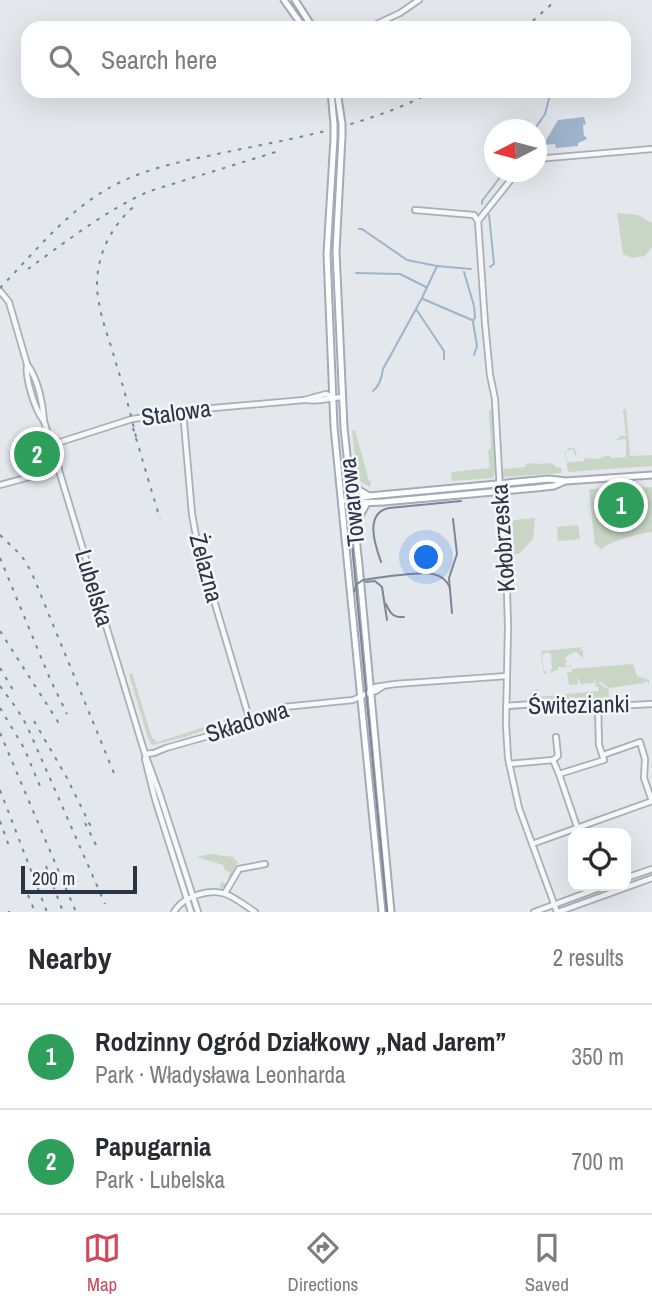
<!DOCTYPE html>
<meta charset="utf-8">
<style>
:root{--surface:#fff;--page:#f2f2f3;--text:#2b2b33;--muted:#7c7c81;--line:#e1e1e2;--accent:#d1495b}
body{margin:0;font-family:"Archivo Narrow",sans-serif;background:var(--page);color:var(--text)}
.controls{position:absolute;right:21px;bottom:21px;display:grid;overflow:hidden;border-radius:14px;box-shadow:0 7px 28px #0002}
.controls button{width:63px;height:63px;display:grid;place-items:center;padding:0;border:0;border-bottom:2px solid var(--line);background:var(--surface);color:var(--text);font:35px sans-serif}
.compass{position:absolute;left:484px;top:119px;width:63px;height:63px;border-radius:50%;background:var(--surface);box-shadow:0 7px 28px #0002;rotate:264deg}
.scale{position:absolute;left:21px;bottom:18px;width:116px;box-sizing:border-box;padding-left:7px;border:4px solid #2b3445;border-top:0;font-size:19px;line-height:24px;white-space:nowrap;color:#2b3445;-webkit-text-stroke:5px #f4f6f9;paint-order:stroke}
.you{position:absolute;left:427px;top:558px;width:24px;height:24px;margin:-18px;border:5px solid #fff;border-radius:50%;background:#1a73e8;box-shadow:0 0 0 10px #1a73e833}
.badge{display:grid;place-items:center;width:46px;height:46px;border-radius:50%;background:var(--accent);color:#fff;font-size:23px;font-weight:700}
.pin{position:absolute;translate:-50% -50%;border:4px solid #fff;box-shadow:0 2px 7px #0006}
.list{margin:0;padding:0;list-style:none}
h2{display:flex;justify-content:space-between;align-items:center;height:91px;margin:0;padding:0 28px;font-size:30px}
h2 small{font-size:23px;font-weight:400;color:var(--muted)}
.list li{display:grid;grid-template-columns:46px 1fr auto;gap:21px;align-items:center;box-sizing:border-box;height:105px;padding:0 28px;border-top:2px solid var(--line)}
.list b{display:block;font-size:26px;white-space:nowrap}
.list p{margin:0;font-size:23px;white-space:nowrap;color:var(--muted)}
.list em{font-size:23px;font-style:normal;color:var(--muted)}
.icon{flex:none;width:38px;height:38px;fill:none;stroke:currentColor;stroke-width:2;stroke-linecap:round;stroke-linejoin:round}
.map{position:relative;flex:none;width:652px;height:912px;overflow:hidden}
.search{position:absolute;background:var(--surface);box-shadow:0 7px 28px #0002;left:21px;right:21px;top:21px;height:77px;display:flex;align-items:center;gap:18px;box-sizing:border-box;padding:0 24px;border-radius:21px;color:var(--muted);font-size:26px}
.sheet{height:301px;background:var(--surface)}
nav{display:flex;justify-content:space-around;align-items:center;box-sizing:border-box;height:98px;border-top:2px solid var(--line);background:var(--surface);font-size:19px;color:var(--muted)}
nav a{display:grid;justify-items:center;gap:4px}
nav .on{color:var(--accent)}
.map>svg:first-child{display:block}
.green{fill:#c9d6c5}
.water{fill:#9fb4cc}
.lines{fill:none;stroke-linecap:round;stroke-linejoin:round}
.stream{stroke:#9fb4cc;stroke-width:2}
.minor-casing{stroke:#a9aeb7;stroke-width:8}
.major-casing{stroke:#a3abb8;stroke-width:9}
.minor{stroke:#f7f8fa;stroke-width:4.5}
.major{stroke:#fff;stroke-width:5}
.tram{stroke:#7d8696;stroke-width:2}
.rail{stroke:#7d8696;stroke-width:2;stroke-dasharray:3.5 7;stroke-linecap:butt}
.major-bridge-casing{stroke:#a3abb8;stroke-width:9;stroke-linecap:butt}
.major-bridge{stroke:#fff;stroke-width:5}
.labels{text-anchor:middle;stroke-width:5;stroke-linejoin:round;paint-order:stroke}
.street-label{font-size:24px;fill:#2b3445;stroke:#f4f6f9}
</style>
<div class="map">
<svg width="652" height="912" viewBox="0 0 652 912">
<rect width="100%" height="100%" fill="#e4e7ec"/>
<g class="green">
<path d="M617,213L638,215L652,223V247L645,256L632,258L623,254Z"/>
<path d="M491,409L493,410L497,450L494,476L493,478L452,481L451,472L490,468L488,451L491,448L489,411Z"/>
<path d="M626,409L630,456L652,455V466L568,472L565,452L569,448H574L577,454L575,456L574,451L572,449L566,451L567,462L584,461L585,458L597,459L609,455L611,458L626,457V439L616,440L621,436H626L623,410Z"/>
<path d="M355,430L369,481H371L370,487L361,482L357,476L352,431Z"/>
<path d="M536,463L537,464L551,463L556,467L561,468L562,470L561,473L503,477V469L525,467L526,464Z"/>
<path d="M652,487V532C635,535 615,539 601,549L595,544L589,489Z"/>
<path d="M535,518L533,539L519,554H514L512,523L514,520Z"/>
<path d="M578,525L580,539L558,541L557,527Z"/>
<path d="M583,647L579,651L583,650V658L576,652L570,654L564,659H566L567,663L565,664L567,666V667H558V670L553,671L552,674L550,670L552,669L551,654L548,652L542,654L544,671H546L547,673L544,674L541,654L542,651Z"/>
<path d="M570,663L571,669L633,664L637,676L649,680V685L647,681H645V683L609,688L601,682L598,683L609,690L608,701H603L602,697L600,701L569,697L567,699L534,701L533,693L535,690L539,689V691L536,692L537,697L599,691L598,686H594L597,683H595L594,678V683L581,684L577,677L578,684L569,685L567,672H573L569,666Z"/>
<path d="M132,673L152,738L157,742L214,724V723L217,721L220,725L185,737L152,745L148,738L129,674Z"/>
<path d="M209,854L234,857V860H237V865L234,868L236,871L225,889L220,888L221,881L225,884L227,883L230,872L225,870L223,865L197,857Z"/>
</g>
<path class="water" d="M584,117L586,124L583,125L584,136L586,137L587,139L578,143V146L556,148L555,144L545,145V142L558,120Z"/>
<g class="lines">
<g class="stream">
<path d="M534,130L545,114L551,91"/>
<path d="M482,204V201L504,172"/>
<path d="M489,215L494,264L490,267"/>
<path d="M359,229H362L407,260L437,266"/>
<path d="M464,272L474,306L475,317L473,322L477,346L474,355"/>
<path d="M356,273L400,274L426,287"/>
<path d="M423,299L472,320"/>
<path d="M416,309L444,351V359"/>
<path d="M373,391C380,386 382,376 383,369L422,298L437,266L471,269"/>
</g>
<defs>
<g id="minor">
<path d="M368,28L400,13L419,0"/>
<path d="M536,159L652,149"/>
<path d="M517,172L478,221L485,323L490,375L495,399L500,491L506,559L508,626L506,724L508,758L519,808L557,912"/>
<path d="M415,210L474,215L478,221"/>
<path d="M0,291L9,302L27,364C38,379 43,403 44,421L145,754L159,792L198,912"/>
<path d="M27,364C25,379 35,409 43,420"/>
<path d="M306,400C321,402 329,398 342,397"/>
<path d="M183,411L192,514L196,536L210,587L250,721"/>
<path d="M51,445L132,419L202,409L304,400L326,394L333,397"/>
<path d="M0,485L59,469"/>
<path d="M370,692L375,687L395,684L507,676"/>
<path d="M506,706L566,702L613,706L652,704"/>
<path d="M145,754L154,753L166,748L226,731L284,707L353,700L370,692L376,691L382,687"/>
<path d="M145,759L155,799L191,912"/>
<path d="M553,760L559,774"/>
<path d="M509,764L553,760L558,756L556,737"/>
<path d="M577,827L559,774L604,760L599,745L598,705"/>
<path d="M532,844L652,801L644,778L645,759L640,742L603,755"/>
<path d="M626,878L652,869"/>
<path d="M225,893L239,869L265,864"/>
<path d="M174,912C180,902 187,899 197,895C223,886 234,898 255,912"/>
<path d="M534,912L605,886"/>
<path d="M558,912L652,878"/>
</g>
<g id="major">
<path d="M284,0L304,28"/>
<path d="M295,0L313,28"/>
<path d="M331,91L334,125"/>
<path d="M337,91L342,124"/>
<path d="M342,136L336,251L344,428L359,565L391,912"/>
<path d="M334,138L327,254L334,427L382,912"/>
<path d="M349,484L369,496"/>
<path d="M351,500L358,503L383,502L536,488L554,486L563,482"/>
<path d="M342,501L369,496L549,479L566,481L652,475"/>
<path d="M354,526L367,503"/>
</g>
</defs>
<use href="#minor" class="minor-casing"/>
<use href="#major" class="major-casing"/>
<use href="#minor" class="minor"/>
<use href="#major" class="major"/>
<g class="tram">
<path d="M351,534L387,912"/>
<path d="M381,562C375,545 364,513 389,508L461,501"/>
<path d="M366,582L375,581L382,587L387,620"/>
<path d="M354,591L357,584L363,580C376,578 421,571 433,574C442,576 447,580 450,588"/>
<path d="M386,604C390,613 393,618 404,617"/>
<path d="M452,613L449,578L457,554L453,519"/>
</g>
<g class="rail">
<path d="M525,28L556,0"/>
<path d="M28,269C64,243 109,208 150,191L282,150"/>
<path d="M0,288C34,253 66,212 109,188C150,165 196,159 241,149C308,136 373,123 434,91"/>
<path d="M133,428L160,519"/>
<path d="M136,437C130,411 123,385 115,360C110,341 102,322 99,303C91,265 108,227 138,203"/>
<path d="M0,535L21,555L31,571L116,778"/>
<path d="M0,558L50,679L67,714"/>
<path d="M0,631L60,725"/>
<path d="M0,668L16,695"/>
<path d="M0,686L17,709L27,726L105,904"/>
<path d="M0,708L24,748L42,791"/>
<path d="M34,721L67,778L93,831"/>
<path d="M0,733L76,912"/>
<path d="M0,790L47,912"/>
<path d="M0,821L10,849"/>
<path d="M85,823L97,847"/>
<path d="M46,866L63,912"/>
<path d="M28,895L35,912"/>
<path d="M9,911V912"/>
</g>
<defs>
<g id="major-bridge">
<path d="M342,136V124"/>
<path d="M334,138V125"/>
</g>
</defs>
<use href="#major-bridge" class="major-bridge-casing"/>
<use href="#major-bridge" class="major-bridge"/>
</g>
<g class="labels">
<g class="street-label">
<text transform="translate(176 413) rotate(-8)" y="8">Stalowa</text>
<text transform="translate(352 502) rotate(-96)" y="8">Towarowa</text>
<text transform="translate(503 538) rotate(-94)" y="8">Kołobrzeska</text>
<text transform="translate(206 568) rotate(75)" y="8">Żelazna</text>
<text transform="translate(94 588) rotate(73)" y="8">Lubelska</text>
<text transform="translate(579 705) rotate(-1)" y="8">Świtezianki</text>
<text transform="translate(247 722) rotate(-18)" y="8">Składowa</text>
</g>
</g>
</svg>
<div class="controls">
<button><svg class="icon" aria-label="locate" viewBox="0 0 24 24"><circle cx="12" cy="12" r="6"/><path d="M12 2v4M12 18v4M2 12h4M18 12h4"/></svg></button>
</div>
<svg class="compass" viewBox="-18 -18 36 36"><path d="M0-13l5 13h-10z" fill="#e53935"/><path d="M0 13l5-13h-10z" fill="#7c7c81"/></svg>
<div class="scale">200 m</div>
<div class="you"></div>
<div class="pin badge" style="left:621px;top:505px;background:#2e9e5b">1</div>
<div class="pin badge" style="left:37px;top:454px;background:#2e9e5b">2</div>
<div class="search"><svg class="icon" aria-label="search" viewBox="0 0 24 24"><circle cx="10" cy="10" r="6"/><path d="M15 15l6 6"/></svg>Search here</div>
</div>
<section class="sheet">
<h2>Nearby<small>2 results</small></h2>
<ul class="list">
<li><span class="badge" style="background:#2e9e5b">1</span><div><b>Rodzinny Ogród Działkowy „Nad Jarem”</b><p>Park · Władysława Leonharda</p></div><em>350 m</em></li>
<li><span class="badge" style="background:#2e9e5b">2</span><div><b>Papugarnia</b><p>Park · Lubelska</p></div><em>700 m</em></li>
</ul>
</section>
<nav>
<a class="on"><svg class="icon" aria-label="map" viewBox="0 0 24 24"><path d="M3 6l6-2 6 2 6-2v14l-6 2-6-2-6 2zM9 4v14M15 6v14"/></svg>Map</a>
<a><svg class="icon" aria-label="directions" viewBox="0 0 24 24"><path d="M12 3l9 9-9 9-9-9zM9 14v-3h6M13 9l2 2-2 2"/></svg>Directions</a>
<a><svg class="icon" aria-label="saved" viewBox="0 0 24 24"><path d="M7 4h10v16l-5-4-5 4z"/></svg>Saved</a>
</nav>
